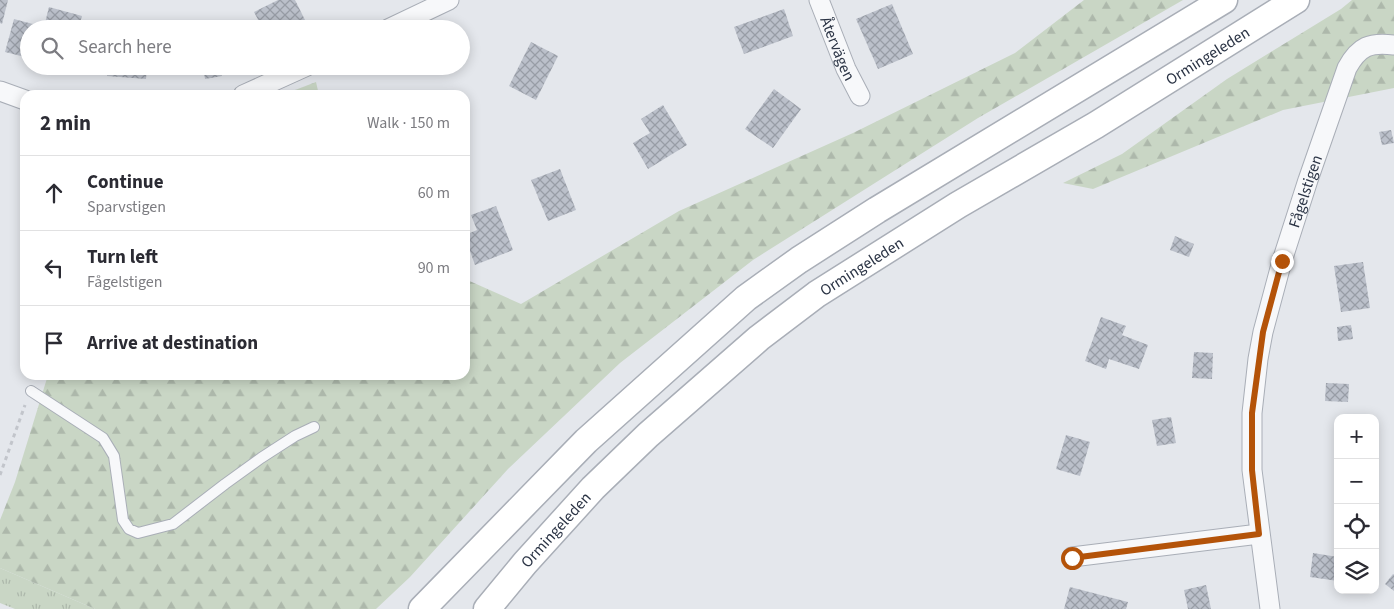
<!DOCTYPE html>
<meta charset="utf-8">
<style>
:root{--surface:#fff;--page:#f7f7f7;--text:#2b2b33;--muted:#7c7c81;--line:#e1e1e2}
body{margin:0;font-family:"Source Sans 3",sans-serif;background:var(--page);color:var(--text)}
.controls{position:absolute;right:15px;bottom:15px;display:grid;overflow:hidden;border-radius:10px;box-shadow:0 2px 12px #0003}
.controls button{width:45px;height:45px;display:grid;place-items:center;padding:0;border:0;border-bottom:1px solid var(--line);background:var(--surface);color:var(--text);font:25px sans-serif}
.stop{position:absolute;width:15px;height:15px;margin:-11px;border:4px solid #b45309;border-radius:50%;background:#fff}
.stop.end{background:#b45309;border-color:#fff;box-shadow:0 1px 5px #0008}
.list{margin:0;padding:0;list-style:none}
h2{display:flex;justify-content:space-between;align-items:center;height:65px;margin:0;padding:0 20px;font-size:21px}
h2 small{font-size:16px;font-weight:400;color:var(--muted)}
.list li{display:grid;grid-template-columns:32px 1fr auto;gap:15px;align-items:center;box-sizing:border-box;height:75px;padding:0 20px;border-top:1px solid var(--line)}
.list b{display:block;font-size:19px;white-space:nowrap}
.list p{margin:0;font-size:16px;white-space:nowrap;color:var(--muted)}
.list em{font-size:16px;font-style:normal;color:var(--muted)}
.icon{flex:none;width:28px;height:28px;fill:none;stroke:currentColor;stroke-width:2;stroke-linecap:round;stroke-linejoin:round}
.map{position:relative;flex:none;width:1394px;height:609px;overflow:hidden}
.search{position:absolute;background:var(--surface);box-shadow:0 2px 12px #0003;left:20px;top:20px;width:450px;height:55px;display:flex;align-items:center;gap:12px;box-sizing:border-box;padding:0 18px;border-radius:28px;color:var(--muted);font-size:19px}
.panel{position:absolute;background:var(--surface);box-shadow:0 2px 12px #0003;left:20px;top:90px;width:450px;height:290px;border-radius:15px}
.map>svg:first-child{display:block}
.grass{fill:url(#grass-tufts)}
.forest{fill:url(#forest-firs)}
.building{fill:url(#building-cross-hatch)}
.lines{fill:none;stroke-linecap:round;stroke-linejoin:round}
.service-casing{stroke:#a9aeb7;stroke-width:12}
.minor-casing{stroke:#a9aeb7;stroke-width:21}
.secondary-casing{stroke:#a9aeb7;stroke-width:29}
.path{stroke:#c2c5cb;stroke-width:3;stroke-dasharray:4 4;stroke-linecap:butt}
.service{stroke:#f7f8fa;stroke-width:10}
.minor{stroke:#f7f8fa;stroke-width:19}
.secondary{stroke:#fff;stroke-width:26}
.route{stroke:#b45309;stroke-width:6}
.labels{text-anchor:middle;stroke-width:4;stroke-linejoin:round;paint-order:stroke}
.street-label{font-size:16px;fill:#2b3445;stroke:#f4f6f9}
</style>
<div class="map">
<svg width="1394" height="609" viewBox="0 0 1394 609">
<defs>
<pattern id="grass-tufts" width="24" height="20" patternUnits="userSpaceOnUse" patternTransform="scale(1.25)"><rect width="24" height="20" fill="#c9d6c5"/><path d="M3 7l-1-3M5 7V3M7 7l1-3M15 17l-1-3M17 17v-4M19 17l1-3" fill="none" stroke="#adb8ab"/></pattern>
<pattern id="forest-firs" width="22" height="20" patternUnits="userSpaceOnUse" patternTransform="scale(1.25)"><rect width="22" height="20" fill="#c9d6c5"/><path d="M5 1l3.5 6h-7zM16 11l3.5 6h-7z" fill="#adb8ab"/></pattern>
<pattern id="building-cross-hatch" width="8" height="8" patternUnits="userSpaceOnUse" patternTransform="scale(1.25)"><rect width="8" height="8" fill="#bbc0ca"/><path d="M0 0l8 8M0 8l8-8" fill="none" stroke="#989da6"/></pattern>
</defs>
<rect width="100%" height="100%" fill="#e4e7ec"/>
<path class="grass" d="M0,568L95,609H15L0,603Z"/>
<g class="forest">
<path d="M1084,0H1183L978,118L753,260L620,363L508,469L410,577L376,609H95L0,568V520L15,482L48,375H465V279L521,304L679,211L853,133L1015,53Z"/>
<path d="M1352,0H1394V88L1283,110L1093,189L1063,183L1122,154L1227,79L1341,9Z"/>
<path d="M316,82L319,95H282Z"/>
</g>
<g class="building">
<path d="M0,0H8L2,24L0,23Z"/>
<path d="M278,0H295L306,22L292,29H263L254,12Z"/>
<path d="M892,4L913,54L878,69L856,19Z"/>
<path d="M49,7L82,16L78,29H29V58L5,52L14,19L44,27Z"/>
<path d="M784,9L793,36L744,54L734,27Z"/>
<path d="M531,42L558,56L536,100L509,86Z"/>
<path d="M107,66H147L146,79L107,76Z"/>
<path d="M203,66H220L222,76L205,79Z"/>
<path d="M774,89L801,109L773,148L745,129Z"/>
<path d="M663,105L687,145L648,169L633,143L650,133L641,119Z"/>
<path d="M1391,130L1394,143L1382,145L1379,132Z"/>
<path d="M465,136L469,146L465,148Z"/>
<path d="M560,169L576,210L548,221L531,180Z"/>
<path d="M496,206L513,250L475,265L465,237V235L477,230L471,215Z"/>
<path d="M1175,236L1194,244L1189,257L1170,250Z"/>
<path d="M1363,262L1370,308L1341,312L1334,266Z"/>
<path d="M1101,317L1126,326L1122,335L1148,345L1139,369L1109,359L1106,369L1085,361Z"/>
<path d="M1351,325L1353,339L1338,341L1337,327Z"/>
<path d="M1194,352L1213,353L1212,379L1192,378Z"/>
<path d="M1326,383L1349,384L1348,402L1325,401Z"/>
<path d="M1171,417L1176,443L1157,446L1152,420Z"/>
<path d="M1066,435L1090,442L1080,476L1056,469Z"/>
<path d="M1313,553L1338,557V581L1310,577Z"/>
<path d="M1393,574L1394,575V591L1385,584Z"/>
<path d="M1206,585L1211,609H1188L1184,590Z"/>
<path d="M1070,587L1128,602L1126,609H1064Z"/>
</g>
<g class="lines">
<defs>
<path id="service" d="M31,391L103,438L114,456L123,520L129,529L138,533L173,524L225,484L261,458L295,436L314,427"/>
<g id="minor">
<path id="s1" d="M819,0L846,69L860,96"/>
<path d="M388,29L449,0"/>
<path d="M0,91L25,100"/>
<path d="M243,95L307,66"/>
<path d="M1072,557L1259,534"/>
<path id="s2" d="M1270,609L1252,470V413L1258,359L1263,332L1282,261L1308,180L1347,68C1359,46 1370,42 1394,45"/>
</g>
<g id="secondary">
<path d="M422,609L586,441L746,298L799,260L877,210L1224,0"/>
<path id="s3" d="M487,609L525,563L593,488L648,435L759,338L817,294L958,205L1096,125L1296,0"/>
</g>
</defs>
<use href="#service" class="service-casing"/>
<use href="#minor" class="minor-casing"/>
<use href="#secondary" class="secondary-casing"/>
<path class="path" d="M0,475L25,405"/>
<use href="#service" class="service"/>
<use href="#minor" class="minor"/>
<use href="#secondary" class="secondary"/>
</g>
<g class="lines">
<path class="route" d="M1072,558L1259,534L1252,470V413L1263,332L1282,261"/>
</g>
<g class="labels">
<g class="street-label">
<text dy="6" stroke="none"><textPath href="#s1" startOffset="52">Återvägen</textPath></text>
<text dy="6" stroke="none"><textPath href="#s3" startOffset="915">Ormingeleden</textPath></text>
<text dy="6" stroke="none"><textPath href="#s2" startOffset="426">Fågelstigen</textPath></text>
<text dy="6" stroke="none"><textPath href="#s3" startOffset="510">Ormingeleden</textPath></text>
<text dy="6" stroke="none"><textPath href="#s3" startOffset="105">Ormingeleden</textPath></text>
</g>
</g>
</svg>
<div class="controls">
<button>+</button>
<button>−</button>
<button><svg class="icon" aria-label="locate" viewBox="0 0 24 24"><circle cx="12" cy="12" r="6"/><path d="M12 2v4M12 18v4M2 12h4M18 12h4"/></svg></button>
<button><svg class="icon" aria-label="layers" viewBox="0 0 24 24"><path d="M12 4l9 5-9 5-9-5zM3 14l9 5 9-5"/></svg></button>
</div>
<div class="stop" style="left:1072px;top:558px"></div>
<div class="stop end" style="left:1282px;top:261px"></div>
<div class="search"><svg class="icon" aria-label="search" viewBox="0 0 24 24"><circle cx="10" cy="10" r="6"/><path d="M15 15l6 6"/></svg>Search here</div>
<section class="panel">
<h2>2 min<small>Walk · 150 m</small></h2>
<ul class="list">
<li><svg class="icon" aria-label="ahead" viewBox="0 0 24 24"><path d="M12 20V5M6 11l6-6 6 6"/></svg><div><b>Continue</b><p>Sparvstigen</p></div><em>60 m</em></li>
<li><svg class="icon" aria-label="left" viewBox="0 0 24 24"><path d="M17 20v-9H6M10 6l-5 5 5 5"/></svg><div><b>Turn left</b><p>Fågelstigen</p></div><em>90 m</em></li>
<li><svg class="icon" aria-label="arrive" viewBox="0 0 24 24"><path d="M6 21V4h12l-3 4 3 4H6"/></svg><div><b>Arrive at destination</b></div></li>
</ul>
</section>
</div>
